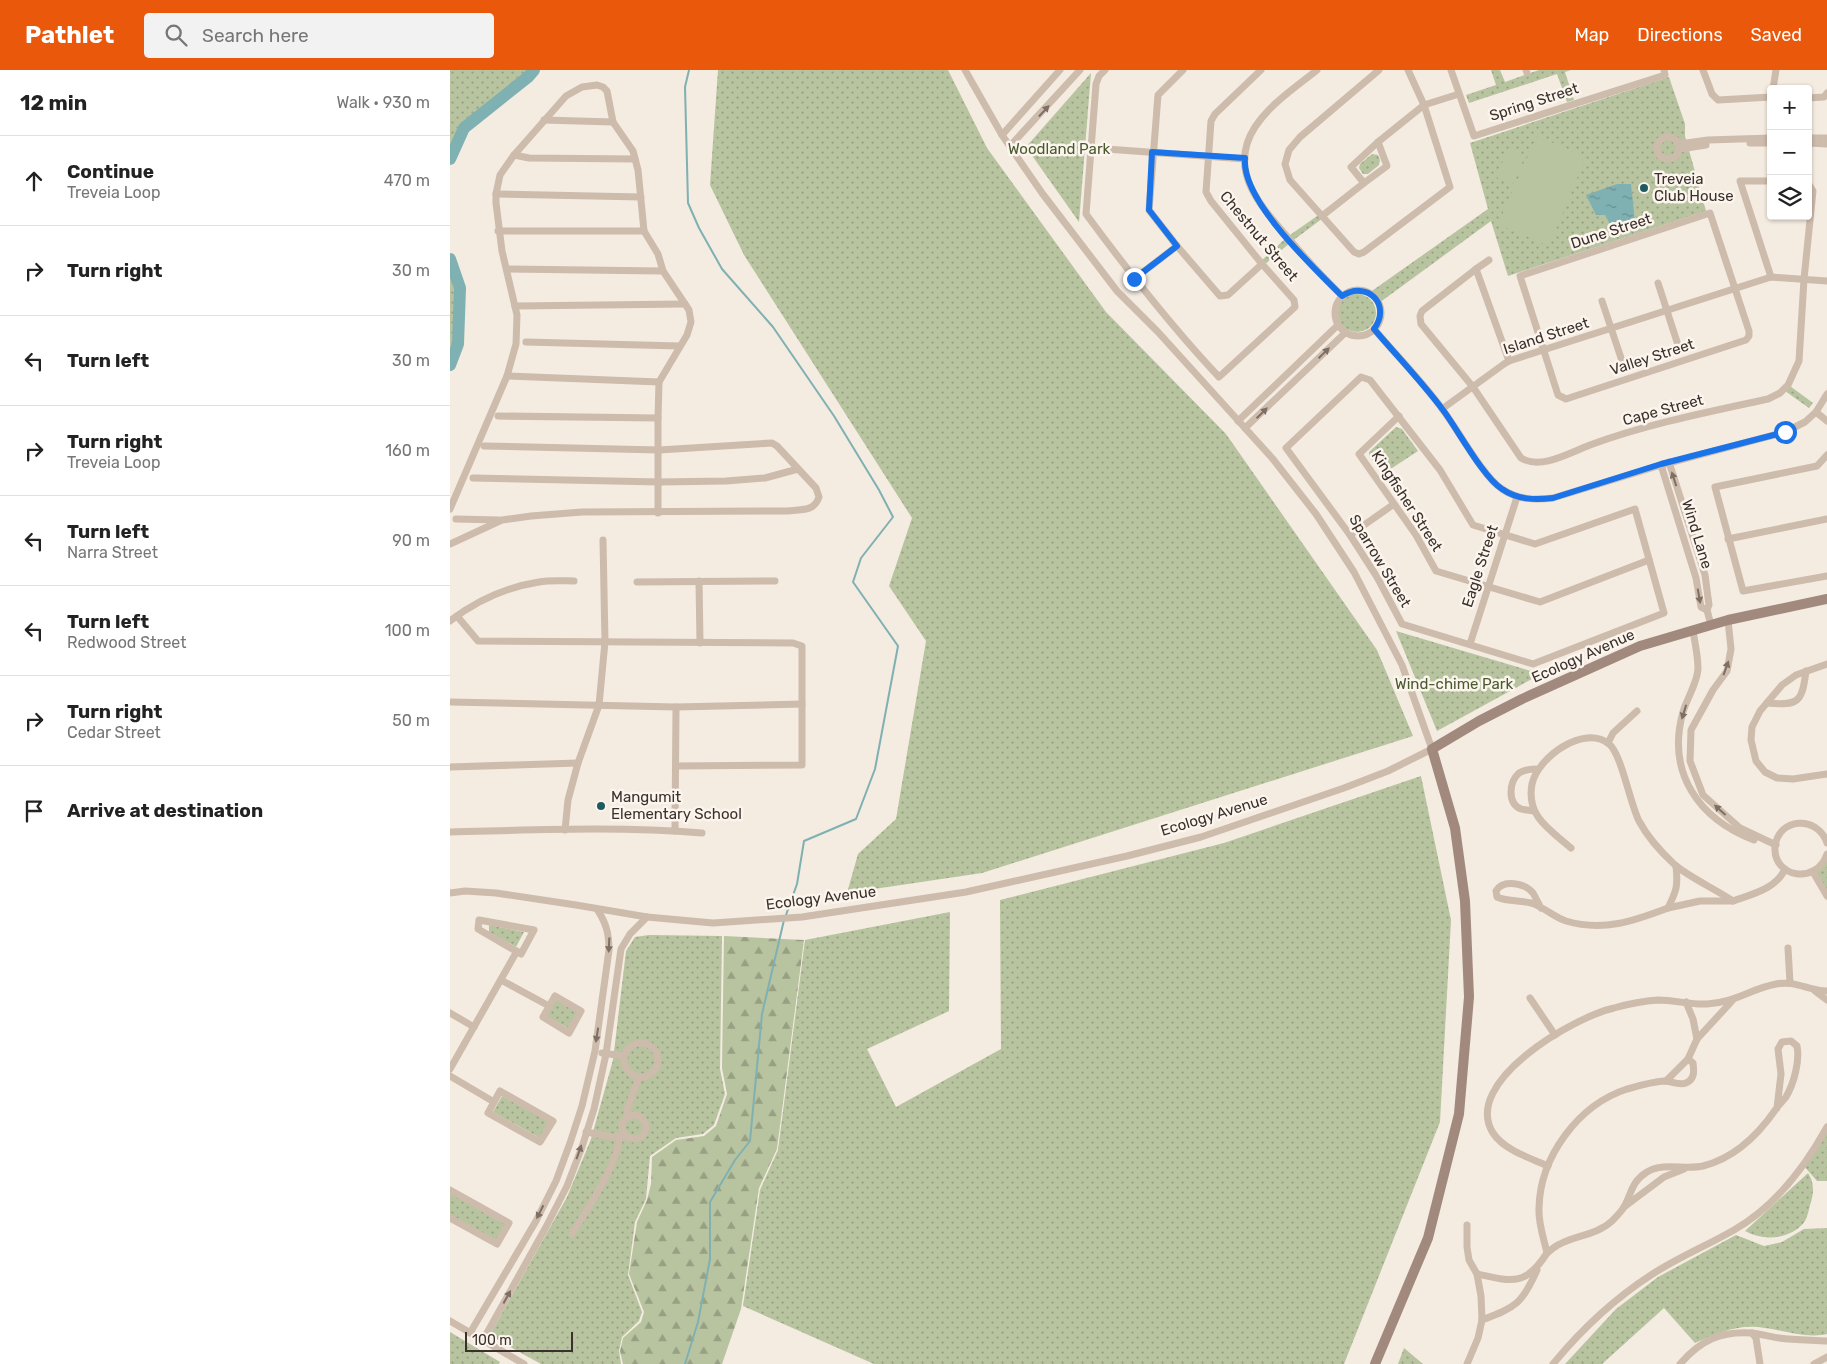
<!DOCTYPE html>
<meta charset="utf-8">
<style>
:root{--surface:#fff;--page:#f2f2f2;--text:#222;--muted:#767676;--line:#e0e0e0;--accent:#ea580c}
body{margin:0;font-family:Rubik,sans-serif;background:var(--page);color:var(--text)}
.controls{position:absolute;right:15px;top:15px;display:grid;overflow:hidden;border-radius:5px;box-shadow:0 1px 4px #0004}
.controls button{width:45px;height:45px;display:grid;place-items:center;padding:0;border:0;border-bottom:1px solid var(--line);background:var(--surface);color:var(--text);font:25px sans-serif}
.scale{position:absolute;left:15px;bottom:12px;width:108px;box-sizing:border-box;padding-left:5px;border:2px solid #3b302b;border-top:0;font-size:14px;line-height:18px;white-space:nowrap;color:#3b302b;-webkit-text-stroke:4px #fbf5ee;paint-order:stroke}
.stop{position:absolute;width:15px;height:15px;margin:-11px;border:4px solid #1a73e8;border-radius:50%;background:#fff}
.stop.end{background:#1a73e8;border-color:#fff;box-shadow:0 1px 5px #0008}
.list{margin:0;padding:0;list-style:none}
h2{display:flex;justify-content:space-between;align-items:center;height:65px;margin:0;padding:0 20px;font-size:21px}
h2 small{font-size:16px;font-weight:400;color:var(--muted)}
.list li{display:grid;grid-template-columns:32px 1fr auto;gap:15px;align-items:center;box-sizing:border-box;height:90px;padding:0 20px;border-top:1px solid var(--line)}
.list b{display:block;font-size:19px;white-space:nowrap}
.list p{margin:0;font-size:16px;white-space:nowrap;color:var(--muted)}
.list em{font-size:16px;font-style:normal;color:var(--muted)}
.icon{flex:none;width:28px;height:28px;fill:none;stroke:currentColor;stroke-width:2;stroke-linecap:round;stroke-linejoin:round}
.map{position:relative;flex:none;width:1377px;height:1294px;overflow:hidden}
header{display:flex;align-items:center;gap:30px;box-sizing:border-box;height:70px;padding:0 25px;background:var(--accent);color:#fff}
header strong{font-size:24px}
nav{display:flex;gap:28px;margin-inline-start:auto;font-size:18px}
.search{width:350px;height:45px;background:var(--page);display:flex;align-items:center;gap:12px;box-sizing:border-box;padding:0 18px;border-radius:5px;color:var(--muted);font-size:19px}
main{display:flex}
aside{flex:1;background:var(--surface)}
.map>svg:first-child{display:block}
.green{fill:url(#green-dots)}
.forest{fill:url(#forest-firs)}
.pitch{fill:#b8c4a0}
.water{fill:url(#water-ripples)}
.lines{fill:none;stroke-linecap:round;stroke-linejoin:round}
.stream{stroke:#7fb0b2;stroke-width:2}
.river{stroke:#7fb0b2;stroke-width:12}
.street{stroke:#cdbbac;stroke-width:7}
.secondary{stroke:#a18a7d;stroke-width:10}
.oneway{fill:#7d6f65}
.route{stroke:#1a73e8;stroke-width:6}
.poi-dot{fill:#1f5a5e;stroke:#fbf5ee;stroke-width:2}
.labels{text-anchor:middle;stroke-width:5;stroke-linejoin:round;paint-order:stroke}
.street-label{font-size:15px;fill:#3b302b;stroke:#fbf5ee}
.park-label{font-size:15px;fill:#4a5a2e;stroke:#fbf5ee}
.poi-label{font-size:15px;fill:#3b302b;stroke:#fbf5ee;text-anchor:start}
</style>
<header>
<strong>Pathlet</strong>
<div class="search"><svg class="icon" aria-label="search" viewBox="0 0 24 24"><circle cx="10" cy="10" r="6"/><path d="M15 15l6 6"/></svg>Search here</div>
<nav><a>Map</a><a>Directions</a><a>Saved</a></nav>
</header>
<main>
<aside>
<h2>12 min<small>Walk · 930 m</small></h2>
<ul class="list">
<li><svg class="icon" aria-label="ahead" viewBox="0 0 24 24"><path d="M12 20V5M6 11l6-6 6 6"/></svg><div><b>Continue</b><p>Treveia Loop</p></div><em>470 m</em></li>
<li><svg class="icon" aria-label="right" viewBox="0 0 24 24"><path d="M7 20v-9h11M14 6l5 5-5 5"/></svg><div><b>Turn right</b></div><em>30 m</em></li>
<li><svg class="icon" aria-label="left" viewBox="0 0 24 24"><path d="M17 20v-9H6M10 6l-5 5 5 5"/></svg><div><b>Turn left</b></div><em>30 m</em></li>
<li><svg class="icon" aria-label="right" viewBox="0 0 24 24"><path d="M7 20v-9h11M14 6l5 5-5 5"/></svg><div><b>Turn right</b><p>Treveia Loop</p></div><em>160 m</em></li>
<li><svg class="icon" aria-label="left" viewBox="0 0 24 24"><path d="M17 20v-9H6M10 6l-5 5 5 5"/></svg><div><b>Turn left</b><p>Narra Street</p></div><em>90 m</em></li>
<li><svg class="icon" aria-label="left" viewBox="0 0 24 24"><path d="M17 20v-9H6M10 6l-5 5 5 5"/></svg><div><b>Turn left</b><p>Redwood Street</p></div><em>100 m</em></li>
<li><svg class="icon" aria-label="right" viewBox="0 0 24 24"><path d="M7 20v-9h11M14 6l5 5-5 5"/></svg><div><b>Turn right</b><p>Cedar Street</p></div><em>50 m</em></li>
<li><svg class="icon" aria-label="arrive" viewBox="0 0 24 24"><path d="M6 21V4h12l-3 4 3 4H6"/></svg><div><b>Arrive at destination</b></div></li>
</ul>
</aside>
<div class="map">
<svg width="1377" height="1294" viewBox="0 0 1377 1294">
<defs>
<pattern id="green-dots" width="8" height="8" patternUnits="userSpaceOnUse" patternTransform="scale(1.25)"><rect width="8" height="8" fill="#b8c4a0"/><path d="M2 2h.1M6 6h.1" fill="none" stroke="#97a083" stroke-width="1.8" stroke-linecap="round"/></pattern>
<pattern id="forest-firs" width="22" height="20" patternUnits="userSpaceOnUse" patternTransform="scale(1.25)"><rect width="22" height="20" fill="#b8c4a0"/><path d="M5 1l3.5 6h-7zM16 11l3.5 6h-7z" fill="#97a083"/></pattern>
<pattern id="water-ripples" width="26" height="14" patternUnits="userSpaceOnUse" patternTransform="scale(1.25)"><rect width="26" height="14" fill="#7fb0b2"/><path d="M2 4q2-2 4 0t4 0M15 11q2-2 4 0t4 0" fill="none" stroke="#699091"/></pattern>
</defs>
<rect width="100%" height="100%" fill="#f4ebe1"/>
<g class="green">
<path d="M0,0H84L78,7L14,58L0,89Z"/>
<path d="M268,0H498L537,78L656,242L776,364L927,580L963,666L532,803L397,823L408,784L446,749L476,571L439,516L462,448L294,185L260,115Z"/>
<path d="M1041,0H1050L1055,12L1089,0H1121L1115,2L1124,30L1117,32L1107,4L1019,33L1016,25L1046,15Z"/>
<path d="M641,3L629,152L576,77Z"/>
<path d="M1219,7L1235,54V66L1256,141L1058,206L1041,151L929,233L919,223L1038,139L1020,73Z"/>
<path d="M922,84L928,85L930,90L929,95L918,104H913L909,98L910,94Z"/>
<path d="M870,144L873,148L841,172L813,196L810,192L837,167Z"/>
<path d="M0,189L10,218L8,274L0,295Z"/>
<circle cx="907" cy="243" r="19"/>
<path d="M1340,316L1363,333L1359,338L1335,321Z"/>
<path d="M946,357L952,359L968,381L933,404L919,386V382Z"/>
<path d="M946,561L1091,604L987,661Z"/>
<path d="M971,706L1001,850L990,1052L894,1294H424L293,1236L310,1120L328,1080L355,870L500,842L499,941L417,979L446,1037L551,979L550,830L774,773Z"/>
<path d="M1377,784V826L1363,802Z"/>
<path d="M39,855L74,862L66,877L39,862Z"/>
<path d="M199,865L272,866L270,999L275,1024L264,1055L253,1064L226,1068L200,1086L196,1129L185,1152L178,1205L192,1242L189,1251L172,1267L169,1281L171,1294H91L46,1269L42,1261L117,1127L141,1069L163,990L176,881L185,867Z"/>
<path d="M106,930L128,942L118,958L96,946Z"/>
<path d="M52,1026L99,1051L90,1068L43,1042Z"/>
<path d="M1377,1057V1111H1367L1353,1095Z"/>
<path d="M1358,1103C1364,1111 1364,1122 1361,1132C1359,1138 1358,1146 1355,1151C1342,1169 1314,1172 1295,1161Z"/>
<path d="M0,1123L55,1154L46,1171L0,1146Z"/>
<path d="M1377,1158V1264C1355,1269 1330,1259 1308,1257C1285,1255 1265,1264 1245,1273L1214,1238L1152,1294H1115L1166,1239L1208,1207L1286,1165L1314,1176L1332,1172L1354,1159Z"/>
<path d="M0,1262L50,1292L49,1294H0Z"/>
<path d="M954,1278L973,1294H948Z"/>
</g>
<path class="forest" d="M274,866L354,870L327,1079L309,1118L291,1239L272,1294H173L170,1281L173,1268L191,1252L194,1242L179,1204L187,1152L197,1130L201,1114L202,1087L226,1070L254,1066L266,1056L277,1024L272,998Z"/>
<g class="pitch">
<path d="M1087,66L1136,87L1099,176L1048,154Z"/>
<path d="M1058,79L1075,86L1063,114L1046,107Z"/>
</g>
<path class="water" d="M1167,114H1181L1185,152L1160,154L1155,145H1146L1136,125Z"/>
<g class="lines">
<g class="stream">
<path d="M239,0L235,17L238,133L249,158L272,199L323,257L384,346L429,420L443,447L411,488L403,512L448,576L425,699L406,749L354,771L347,814L336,845"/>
<path d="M235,1294L248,1252L260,1189V1132L285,1090L300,1071L312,944L334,850"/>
</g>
<g class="river">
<path d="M0,89L14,58L78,7L84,0"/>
<path d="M0,189L10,218L8,274L0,295"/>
</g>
<g class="street">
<path d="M655,0L649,6L646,14L636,144C678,201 721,256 769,307L845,237L844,230L812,194L761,131L756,122L761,51L765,44L811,0"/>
<path d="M733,0L708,25L699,140L727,176L770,226L778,225L812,194"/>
<path d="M867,0C846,17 820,34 805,57C778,99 808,133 835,164C853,186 872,206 892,226"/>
<path d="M929,0L850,67L839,80L835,94L840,110L904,182L909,184L914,182L1000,117L974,35L958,0"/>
<path d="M1001,0L1024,66L1215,5L1214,0"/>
<path d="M1076,0L1077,3"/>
<path d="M1253,0L1262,24L1268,30L1321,27"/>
<path d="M1323,19L1326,0"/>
<path d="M1358,28L1374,27L1377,23"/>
<path d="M94,50L163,52"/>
<path d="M552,65L610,0"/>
<circle cx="1218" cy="78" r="11"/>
<path d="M1358,68H1377"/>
<path d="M1300,73H1321"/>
<path d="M1358,73L1377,74"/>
<path d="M1229,74L1258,70L1321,68"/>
<path d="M560,76L630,0"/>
<path d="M642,78L795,89"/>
<path d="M1230,79L1256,75"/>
<path d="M64,85L79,88L185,89"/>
<path d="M1321,111H1290L1321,207"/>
<path d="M914,113L937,96L928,72"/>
<path d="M46,124L191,127"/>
<path d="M1260,143L1299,261V266L1296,270L1116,329L1108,325L1070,206Z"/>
<path d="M872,146L914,113L901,97L928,72L974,35L1009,24"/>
<path d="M48,161H194"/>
<path d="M57,199L213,201"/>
<path d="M1026,199L1039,190"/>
<path d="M684,209L727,176"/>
<path d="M1208,213L1228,275"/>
<circle cx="908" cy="243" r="23"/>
<path d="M1152,231L1173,294"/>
<path d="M65,236L235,234"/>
<path d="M924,259C947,286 973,312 993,340C1008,360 1034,408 1052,419C1068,430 1085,430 1103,428L1211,395L1335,362L1355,352L1366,342L1377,324"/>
<path d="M76,272L230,276"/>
<path d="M1059,291L1026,199L972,241L970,246L971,254L1023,317L1071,388C1091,400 1119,383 1140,375C1197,354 1258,342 1318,329L1330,323L1338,315L1349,291L1354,209L1363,121L1358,113"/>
<path d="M57,306L209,312"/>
<path d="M911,307L920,310L990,400L1023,455L1085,474L1185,439L1214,543L1083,594L952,554L927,507L900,465L836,378Z"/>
<path d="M992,339L1054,294L1059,291L1321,207L1377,211"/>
<path d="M1366,342L1377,351"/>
<path d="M48,346L208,348V443"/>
<path d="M949,346L909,384L966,465L986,501L1090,532L1199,490"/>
<path d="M788,351L888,255"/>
<path d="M795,358L895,263"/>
<path d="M1377,385L1367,396L1265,417L1293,521L1377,506"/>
<path d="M1219,392L1255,505L1259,535L1257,540L1261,555"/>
<path d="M1211,395L1246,508L1251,537L1257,540"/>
<path d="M23,408L209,412L276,411L315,408L348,399"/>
<path d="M0,439L57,306L66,274L67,245L52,181L46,133V124L50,105L64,85L116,26L132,17L147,15L153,17L157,21L163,52L183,81L188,100L194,161L208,184L213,201L239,240L241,252L237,265L209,312L208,348"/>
<path d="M6,449L49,450"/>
<path d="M900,465L944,434"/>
<path d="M1278,469L1377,449"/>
<path d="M0,474L52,450L81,446L132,442L337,441C352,439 364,442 369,427L366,418L327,376L322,373L209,380L34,376"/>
<path d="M249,511L250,573"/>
<path d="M187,512L325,511"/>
<path d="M7,546L28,571L343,573L352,576V695L226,696"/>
<path d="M1278,550L1281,579L1277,601L1263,620L1241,660L1240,691L1253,725L1290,758L1326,775"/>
<path d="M0,551C26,531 57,517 89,512C100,510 112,511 124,511"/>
<path d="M1243,561C1245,573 1248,586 1248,599C1247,614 1237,628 1233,642C1216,703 1249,749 1304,770"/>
<path d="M1020,574L1067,427"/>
<path d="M1377,594L1346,605L1332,615L1310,641L1302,657L1301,670L1306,691L1315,702L1327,708L1343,709L1377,704"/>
<path d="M0,632L226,637L352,634"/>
<path d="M1317,633C1349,636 1352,632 1356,601"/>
<path d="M1158,673L1163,663L1187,641"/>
<path d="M0,697L128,693"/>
<path d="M1083,741C1080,740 1074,740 1071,739C1057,733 1059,712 1069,703C1074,700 1079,699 1085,699L1087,700"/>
<path d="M115,760L118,730L128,693L149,635L155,572L153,470"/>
<path d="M225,761L226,637"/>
<path d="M0,762C84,760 169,756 252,763"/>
<path d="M1377,773C1368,745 1328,747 1325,777C1323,808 1367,815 1377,784"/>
<path d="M1121,778C1099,759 1076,746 1082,714C1088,687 1134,654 1159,674C1171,683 1180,733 1189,751C1197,766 1212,783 1225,795C1239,807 1267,820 1283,831C1302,824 1326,819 1335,799"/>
<path d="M1226,796C1228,815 1227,820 1218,838L1250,831H1283"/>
<path d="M1363,802L1377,826"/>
<path d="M0,823L15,821L46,823L126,835L197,847L263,853L352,847L516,822L677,786L751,767L894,718L938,701L982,679L952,595L904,502L866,444L822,388L708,262L667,221L592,123L552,65L515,0"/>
<path d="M1091,838C1088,833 1086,828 1083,823C1075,813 1053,809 1046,821L1047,827C1058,832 1070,830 1081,833C1094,837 1104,847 1116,851C1153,862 1184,851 1218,838"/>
<path d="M29,850L84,860L71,884L28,859Z"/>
<path d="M1338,878L1340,913"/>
<path d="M51,910L99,936"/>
<path d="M1365,921L1377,930"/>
<path d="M105,926L131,941L119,963L93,947Z"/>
<path d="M1080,928L1105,965"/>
<path d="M1236,932L1243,949L1247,969"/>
<path d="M0,943L24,957"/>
<circle cx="191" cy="990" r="17"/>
<path d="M152,983L174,986"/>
<path d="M1238,989L1243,993C1244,1001 1245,1009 1236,1013C1229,1016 1221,1011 1214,1011C1201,1012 1188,1016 1177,1019C1128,1035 1090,1087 1089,1138C1088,1153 1094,1169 1097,1183C1101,1180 1105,1176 1110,1174C1127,1165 1147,1165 1162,1151C1166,1147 1171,1142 1174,1137C1182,1123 1181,1112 1197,1102C1214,1092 1234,1100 1253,1096C1285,1088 1308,1065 1326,1039C1329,1034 1333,1031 1336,1027C1344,1013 1350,991 1347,976L1341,971L1332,972L1328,979L1331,1004L1327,1038"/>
<path d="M0,999L67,881"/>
<path d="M0,1006L44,1032"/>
<path d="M1216,1011L1238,989L1247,969L1282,931"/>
<path d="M50,1021L103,1051L90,1072L38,1043Z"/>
<circle cx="184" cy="1057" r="12"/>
<path d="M177,1047V1040L189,1007"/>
<path d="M136,1062L163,1067L173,1065"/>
<path d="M1098,1096C1080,1088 1054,1080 1043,1063C1011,1012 1124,947 1164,938C1178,934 1193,931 1208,930C1225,930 1241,935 1257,934C1284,933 1300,919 1326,914C1346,910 1358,921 1377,921"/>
<path d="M0,1120L59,1153L47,1174L0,1148"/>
<path d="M1174,1137L1214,1107L1234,1099"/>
<path d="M1017,1155V1177L1019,1190L1027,1204L1031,1226L1032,1250L1028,1268L1017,1294"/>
<path d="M122,1164C135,1142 171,1090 169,1066"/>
<path d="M1027,1204C1063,1212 1076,1216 1097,1183"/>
<path d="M1032,1250C1066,1237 1072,1234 1087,1200"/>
<path d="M0,1251L74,1294"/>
<path d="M20,1263L86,1151L106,1111L120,1073L132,1036L145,981L159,880C159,863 156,853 147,839"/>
<path d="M33,1270L96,1157L117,1116L132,1077L144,1039L156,984L171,879L180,864L197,847"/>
<path d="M1103,1294C1131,1260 1164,1229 1201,1205C1227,1188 1256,1176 1284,1160C1324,1137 1355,1097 1377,1057"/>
<path d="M1230,1294C1251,1270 1270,1261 1302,1263"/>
<path d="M1310,1294L1306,1268L1302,1263C1312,1264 1320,1267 1329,1268C1345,1270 1361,1270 1377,1271"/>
<path d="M1364,1294L1377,1287"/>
</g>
<path class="secondary" d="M925,1294L978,1168L1009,1044L1019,927L1015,831L1005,758L982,679L1029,651L1072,629L1190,576L1278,550L1377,529"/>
</g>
<defs><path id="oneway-solid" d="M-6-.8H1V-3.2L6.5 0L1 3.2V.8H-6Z" transform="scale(1.25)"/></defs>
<g class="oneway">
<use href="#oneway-solid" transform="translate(594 41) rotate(-47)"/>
<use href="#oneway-solid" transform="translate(874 283) rotate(-44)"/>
<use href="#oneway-solid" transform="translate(812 343) rotate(-44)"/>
<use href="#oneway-solid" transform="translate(1224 409) rotate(-108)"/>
<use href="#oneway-solid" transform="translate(1249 526) rotate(80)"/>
<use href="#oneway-solid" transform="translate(1276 598) rotate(-70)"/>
<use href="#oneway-solid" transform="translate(1234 642) rotate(107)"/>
<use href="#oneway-solid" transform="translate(1270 740) rotate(-138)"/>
<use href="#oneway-solid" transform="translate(159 875) rotate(93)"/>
<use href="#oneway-solid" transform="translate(147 965) rotate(99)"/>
<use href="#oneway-solid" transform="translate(129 1082) rotate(-70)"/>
<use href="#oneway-solid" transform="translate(90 1142) rotate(117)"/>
<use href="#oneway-solid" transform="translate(57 1227) rotate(-61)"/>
</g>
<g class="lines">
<path class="route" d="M684,209L727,176L699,140L702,82L795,88C791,130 863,197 892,226C917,210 942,234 924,259C947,286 972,312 993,340C1008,360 1033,407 1052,419C1068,430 1085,430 1103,428L1211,394L1335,362"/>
</g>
<g class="poi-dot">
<circle cx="1194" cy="118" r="5"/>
<circle cx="151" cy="736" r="5"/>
</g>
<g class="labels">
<g class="street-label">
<text transform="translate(1084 32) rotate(-18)" y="5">Spring Street</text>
<text transform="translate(1161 161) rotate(-18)" y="5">Dune Street</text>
<text transform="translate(809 166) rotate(50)" y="5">Chestnut Street</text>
<text transform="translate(1096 266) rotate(-18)" y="5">Island Street</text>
<text transform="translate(1202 287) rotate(-18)" y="5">Valley Street</text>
<text transform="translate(1213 340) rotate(-15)" y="5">Cape Street</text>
<text transform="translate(957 431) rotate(57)" y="5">Kingfisher Street</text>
<text transform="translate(1247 464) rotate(73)" y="5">Wind Lane</text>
<text transform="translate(930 491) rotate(59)" y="5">Sparrow Street</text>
<text transform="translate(1030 496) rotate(-72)" y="5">Eagle Street</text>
<text transform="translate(1133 586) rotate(-24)" y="5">Ecology Avenue</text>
<text transform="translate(764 745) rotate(-17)" y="5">Ecology Avenue</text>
<text transform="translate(371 828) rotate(-7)" y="5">Ecology Avenue</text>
</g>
<g class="park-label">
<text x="609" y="84">Woodland Park</text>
<text x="1004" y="619">Wind-chime Park</text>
</g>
<g class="poi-label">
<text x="1204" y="114">Treveia<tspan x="1204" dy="17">Club House</tspan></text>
<text x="161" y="732">Mangumit<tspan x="161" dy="17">Elementary School</tspan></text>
</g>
</g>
</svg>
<div class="controls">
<button>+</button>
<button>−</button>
<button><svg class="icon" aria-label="layers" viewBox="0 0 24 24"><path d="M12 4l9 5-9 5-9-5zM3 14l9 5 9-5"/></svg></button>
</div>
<div class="scale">100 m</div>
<div class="stop" style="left:1335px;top:362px"></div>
<div class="stop end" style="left:684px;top:209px"></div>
</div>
</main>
